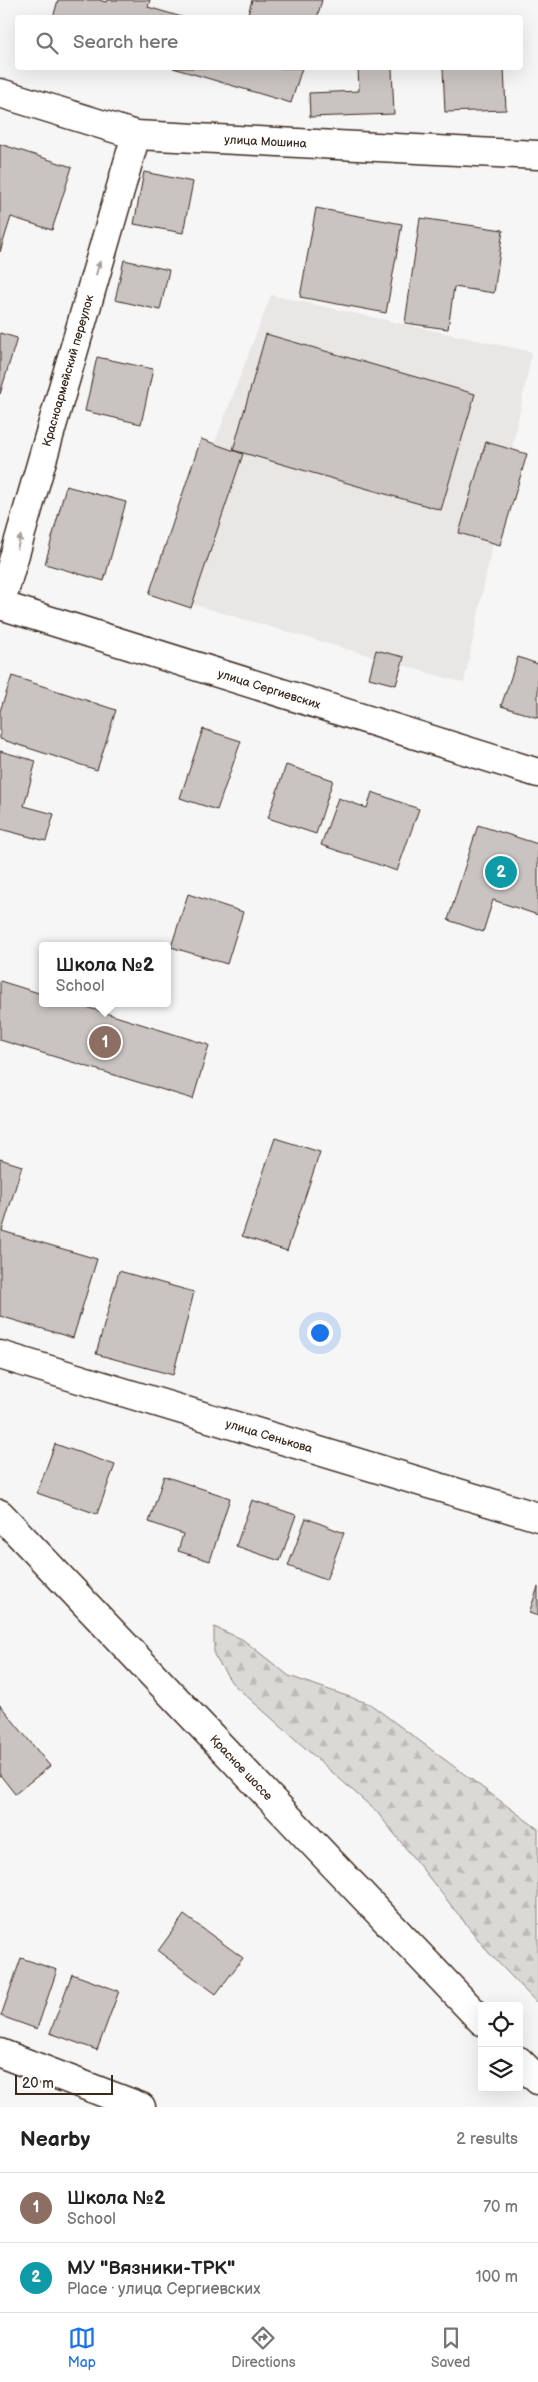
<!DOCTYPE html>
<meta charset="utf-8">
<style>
:root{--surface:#fff;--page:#f6f6f6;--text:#222;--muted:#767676;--line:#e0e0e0;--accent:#1a73e8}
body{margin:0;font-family:"Balsamiq Sans",sans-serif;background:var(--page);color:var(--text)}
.controls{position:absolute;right:15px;bottom:15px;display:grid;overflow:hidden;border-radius:5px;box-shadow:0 5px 20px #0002}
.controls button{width:45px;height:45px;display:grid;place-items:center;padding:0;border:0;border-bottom:1px solid var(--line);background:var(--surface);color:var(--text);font:25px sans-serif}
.scale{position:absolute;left:15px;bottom:12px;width:98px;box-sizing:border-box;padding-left:5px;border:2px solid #3b2a1e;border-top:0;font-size:14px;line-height:18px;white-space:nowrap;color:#3b2a1e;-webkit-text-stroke:4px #fff;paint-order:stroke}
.you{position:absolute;left:319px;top:1332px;width:18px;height:18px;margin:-12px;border:4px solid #fff;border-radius:50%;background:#1a73e8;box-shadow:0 0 0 8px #1a73e833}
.badge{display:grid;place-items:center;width:32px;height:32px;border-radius:50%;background:var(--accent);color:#fff;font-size:16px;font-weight:700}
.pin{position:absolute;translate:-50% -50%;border:2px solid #fff;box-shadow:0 1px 5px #0006}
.popup{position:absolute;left:39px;top:942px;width:132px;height:65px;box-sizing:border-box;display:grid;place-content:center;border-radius:5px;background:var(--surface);filter:drop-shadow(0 1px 4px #0005);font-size:16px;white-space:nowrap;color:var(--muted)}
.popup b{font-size:19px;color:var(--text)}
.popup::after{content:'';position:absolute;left:50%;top:100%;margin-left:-10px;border:10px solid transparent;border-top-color:var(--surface)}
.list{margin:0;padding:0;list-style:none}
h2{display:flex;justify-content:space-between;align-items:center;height:65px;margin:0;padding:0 20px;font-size:21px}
h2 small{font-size:16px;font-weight:400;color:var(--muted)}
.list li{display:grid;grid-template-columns:32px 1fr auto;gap:15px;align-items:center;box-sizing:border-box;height:70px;padding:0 20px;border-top:1px solid var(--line)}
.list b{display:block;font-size:19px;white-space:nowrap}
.list p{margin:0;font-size:16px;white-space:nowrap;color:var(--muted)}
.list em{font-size:16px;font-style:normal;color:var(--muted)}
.icon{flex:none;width:28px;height:28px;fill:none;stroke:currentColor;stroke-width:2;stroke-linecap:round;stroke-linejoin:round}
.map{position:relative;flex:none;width:538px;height:2107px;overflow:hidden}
.search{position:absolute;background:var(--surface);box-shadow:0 5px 20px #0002;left:15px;right:15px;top:15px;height:55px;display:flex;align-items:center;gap:12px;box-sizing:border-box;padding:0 18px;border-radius:5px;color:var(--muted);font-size:19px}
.sheet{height:205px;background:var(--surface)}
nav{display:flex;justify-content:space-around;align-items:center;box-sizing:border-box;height:70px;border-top:1px solid var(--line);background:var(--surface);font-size:14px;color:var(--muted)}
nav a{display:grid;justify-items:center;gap:2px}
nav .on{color:var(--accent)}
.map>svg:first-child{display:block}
.built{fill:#e9e7e6}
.forest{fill:url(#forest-firs);stroke:#8b827a}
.building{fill:#c9c3c1;stroke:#3b2a1e}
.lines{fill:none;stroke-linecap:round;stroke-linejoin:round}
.minor-casing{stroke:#3b2a1e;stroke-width:31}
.major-casing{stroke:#3b2a1e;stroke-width:31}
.minor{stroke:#fff;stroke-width:28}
.major{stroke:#fff;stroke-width:28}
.oneway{fill:#a79f9a}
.labels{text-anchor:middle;stroke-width:4.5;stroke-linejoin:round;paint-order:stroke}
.street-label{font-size:12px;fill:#3b2a1e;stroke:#fff}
</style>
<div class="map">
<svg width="538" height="2107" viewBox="0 0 538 2107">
<defs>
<pattern id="forest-firs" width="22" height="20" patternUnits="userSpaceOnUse" patternTransform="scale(1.25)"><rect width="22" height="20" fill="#dbd9d6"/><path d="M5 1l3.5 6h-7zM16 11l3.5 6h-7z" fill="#bdbab7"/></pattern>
</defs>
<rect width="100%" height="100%" fill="#f7f6f6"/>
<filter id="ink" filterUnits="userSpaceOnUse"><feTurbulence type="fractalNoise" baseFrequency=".02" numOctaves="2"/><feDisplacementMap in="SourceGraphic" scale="10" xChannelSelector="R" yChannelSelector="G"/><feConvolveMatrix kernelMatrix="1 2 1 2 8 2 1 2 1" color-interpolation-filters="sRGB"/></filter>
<g filter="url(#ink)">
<path class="built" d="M271,295L532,352L464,683L157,594Z"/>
<path class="forest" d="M214,1627L242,1639L289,1676L370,1704L538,1829V2004L489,1953L377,1812L232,1683L214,1655Z"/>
<g class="building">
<path d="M58,0H99L106,2L107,0H150L148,7L185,18H53Z"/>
<path d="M252,0H322L317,18H247Z"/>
<path d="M173,68H302L291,103Z"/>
<path d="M358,68H392L394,114L310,117L309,93L359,91Z"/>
<path d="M443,68H504L506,110L445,112Z"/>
<path d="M0,144L72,167L52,230L11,217L0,252Z"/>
<path d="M144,172L193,182L183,233L134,224Z"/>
<path d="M316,208L402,224L386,313L300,297Z"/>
<path d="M420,218L503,230L494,293L454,287L448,329L405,323Z"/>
<path d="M124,260L169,270L160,310L115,300Z"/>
<path d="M0,333L17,338L0,394Z"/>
<path d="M266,334L475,394L441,510L233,450Z"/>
<path d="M97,357L153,369L141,424L85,411Z"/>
<path d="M201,439L243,454L191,608L149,594Z"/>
<path d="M486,442L527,454L500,545L459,533Z"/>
<path d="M66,486L126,502L104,581L45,564Z"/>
<path d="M376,650L404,657L396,685L369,678Z"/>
<path d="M518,657L538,664V718L501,706Z"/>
<path d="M12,676L116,710L97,770L0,739V711Z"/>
<path d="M203,729L241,741L217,810L180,798Z"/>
<path d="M0,751L36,761L24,806L54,814L46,841L0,829Z"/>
<path d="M286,765L333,780L316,834L268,818Z"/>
<path d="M372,792L419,809L397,871L321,845L338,798L367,808Z"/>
<path d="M478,825L538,844V915L493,900L483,932L448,920Z"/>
<path d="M188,894L243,912L227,964L171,947Z"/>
<path d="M0,981L42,994V1003H73L209,1045L193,1099L0,1040Z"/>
<path d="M275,1138L320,1152L287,1251L242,1236Z"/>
<path d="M0,1159L22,1166L2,1231L97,1259L73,1338L0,1316Z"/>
<path d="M119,1271L194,1292L173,1375L96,1354Z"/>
<path d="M55,1444L115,1465L97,1514L37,1493Z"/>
<path d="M164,1476L230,1498L210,1561L178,1551L183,1534L149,1522Z"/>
<path d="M252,1500L296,1515L280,1561L236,1546Z"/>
<path d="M306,1518L344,1533L326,1580L288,1566Z"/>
<path d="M538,1587V1616L529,1613Z"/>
<path d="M0,1705L50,1766L15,1794L0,1775Z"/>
<path d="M184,1915L243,1958L216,1994L158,1951Z"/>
<path d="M21,1958L57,1970L37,2029L1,2016Z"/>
<path d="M72,1974L119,1991L97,2050L50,2033Z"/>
</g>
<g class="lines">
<defs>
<g id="minor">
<path id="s1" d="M0,93L136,135L538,155"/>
<path id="s2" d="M0,605L538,773"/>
<path id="s3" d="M0,606L136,135"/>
<path id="s4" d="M0,1355L538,1517"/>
<path d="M0,2053L141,2107"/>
</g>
<g id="major">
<path id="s5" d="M0,1514L482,2021"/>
<path d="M519,2061L538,2080"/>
</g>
</defs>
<use href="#minor" class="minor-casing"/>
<use href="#major" class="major-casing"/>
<use href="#minor" class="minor"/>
<use href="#major" class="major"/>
</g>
<defs><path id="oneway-solid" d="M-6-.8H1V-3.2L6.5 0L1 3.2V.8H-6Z" transform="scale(1.25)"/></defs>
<g class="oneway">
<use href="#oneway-solid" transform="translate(98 268) rotate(-74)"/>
<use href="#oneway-solid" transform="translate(19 542) rotate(-74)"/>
</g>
</g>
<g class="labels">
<g class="street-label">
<text dy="4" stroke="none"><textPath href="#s1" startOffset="272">улица Мошина</textPath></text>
<text dy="4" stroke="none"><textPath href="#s3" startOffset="245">Красноармейский переулок</textPath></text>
<text dy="4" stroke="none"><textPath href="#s2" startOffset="282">улица Сергиевских</textPath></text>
<text dy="4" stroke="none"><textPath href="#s4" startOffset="281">улица Сенькова</textPath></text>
<text dy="4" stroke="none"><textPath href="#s5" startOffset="350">Красное шоссе</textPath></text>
</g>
</g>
</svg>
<div class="controls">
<button><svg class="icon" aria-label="locate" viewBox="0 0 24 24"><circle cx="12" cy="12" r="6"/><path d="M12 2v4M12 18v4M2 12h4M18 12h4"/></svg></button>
<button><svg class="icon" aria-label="layers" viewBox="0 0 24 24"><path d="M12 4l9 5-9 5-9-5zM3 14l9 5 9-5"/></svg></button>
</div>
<div class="scale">20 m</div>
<div class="you"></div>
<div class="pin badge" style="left:105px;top:1042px;background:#8d6e63">1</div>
<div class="popup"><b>Школа №2</b>School</div>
<div class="pin badge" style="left:501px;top:872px;background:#0f9aa8">2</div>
<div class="search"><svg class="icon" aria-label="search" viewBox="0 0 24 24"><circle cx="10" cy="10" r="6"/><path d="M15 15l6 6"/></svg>Search here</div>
</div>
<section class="sheet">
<h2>Nearby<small>2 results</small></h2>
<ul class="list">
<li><span class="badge" style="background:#8d6e63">1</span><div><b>Школа №2</b><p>School</p></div><em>70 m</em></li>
<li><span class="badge" style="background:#0f9aa8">2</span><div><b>МУ &quot;Вязники-ТРК&quot;</b><p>Place · улица Сергиевских</p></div><em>100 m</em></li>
</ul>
</section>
<nav>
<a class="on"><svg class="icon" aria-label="map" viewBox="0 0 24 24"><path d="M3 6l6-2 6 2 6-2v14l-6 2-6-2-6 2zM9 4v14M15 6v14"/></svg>Map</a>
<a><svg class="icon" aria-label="directions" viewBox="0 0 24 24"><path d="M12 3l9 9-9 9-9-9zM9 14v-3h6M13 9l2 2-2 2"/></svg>Directions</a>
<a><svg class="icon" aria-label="saved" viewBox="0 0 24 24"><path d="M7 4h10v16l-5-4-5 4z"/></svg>Saved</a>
</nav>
